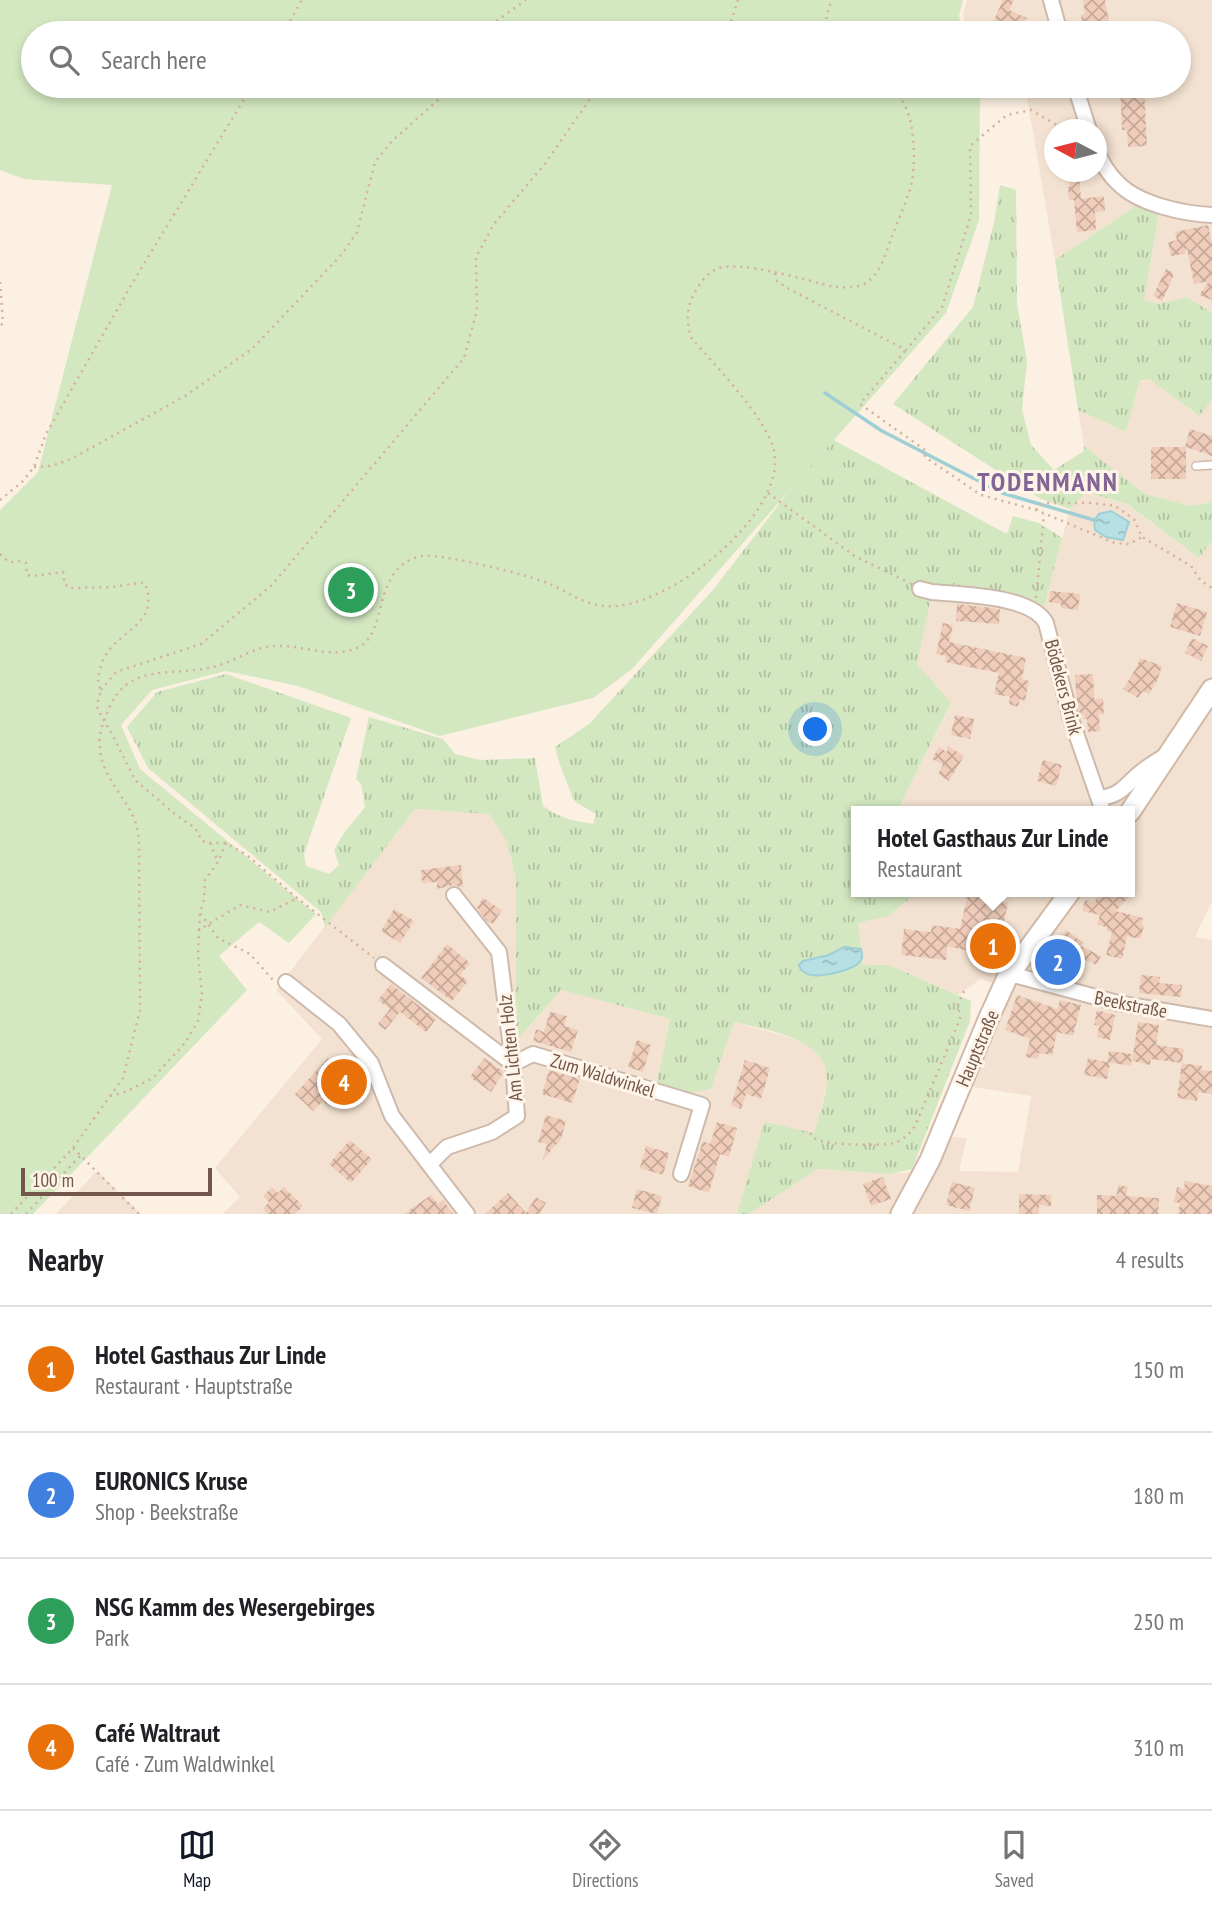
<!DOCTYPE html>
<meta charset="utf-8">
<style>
:root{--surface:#fff;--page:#f6f6f6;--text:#202124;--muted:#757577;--line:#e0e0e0;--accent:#111827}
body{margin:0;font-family:"PT Sans Narrow",sans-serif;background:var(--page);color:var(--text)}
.compass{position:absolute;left:1044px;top:119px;width:63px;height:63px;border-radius:50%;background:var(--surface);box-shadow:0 4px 10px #0003;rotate:277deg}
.scale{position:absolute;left:21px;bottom:18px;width:191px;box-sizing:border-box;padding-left:7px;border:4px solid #725649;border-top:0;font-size:19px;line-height:24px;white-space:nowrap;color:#725649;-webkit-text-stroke:5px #fff4e8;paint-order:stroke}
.you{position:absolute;left:816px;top:730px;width:24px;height:24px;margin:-18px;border:5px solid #fff;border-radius:50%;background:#1a73e8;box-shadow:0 0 0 10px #1a73e833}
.badge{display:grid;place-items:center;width:46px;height:46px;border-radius:50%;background:var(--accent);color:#fff;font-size:23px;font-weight:700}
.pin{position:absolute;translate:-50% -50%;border:4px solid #fff;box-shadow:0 2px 7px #0006}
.popup{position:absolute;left:851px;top:806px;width:284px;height:91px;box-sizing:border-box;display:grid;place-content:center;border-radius:0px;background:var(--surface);filter:drop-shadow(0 2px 5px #0005);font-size:23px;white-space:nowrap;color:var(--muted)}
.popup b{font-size:26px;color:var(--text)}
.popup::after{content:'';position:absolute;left:50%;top:100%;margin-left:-14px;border:14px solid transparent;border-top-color:var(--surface)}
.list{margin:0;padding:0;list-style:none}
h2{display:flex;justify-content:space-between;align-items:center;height:91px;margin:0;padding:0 28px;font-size:30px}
h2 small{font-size:23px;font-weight:400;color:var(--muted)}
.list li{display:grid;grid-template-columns:46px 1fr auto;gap:21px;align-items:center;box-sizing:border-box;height:126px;padding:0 28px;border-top:2px solid var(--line)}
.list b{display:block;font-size:26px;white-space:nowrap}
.list p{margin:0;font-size:23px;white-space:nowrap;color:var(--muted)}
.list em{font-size:23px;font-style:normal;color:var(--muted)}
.icon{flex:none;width:38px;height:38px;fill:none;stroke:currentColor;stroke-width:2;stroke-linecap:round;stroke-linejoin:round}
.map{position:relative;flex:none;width:1212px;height:1214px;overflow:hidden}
.search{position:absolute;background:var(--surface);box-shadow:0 4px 10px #0003;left:21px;right:21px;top:21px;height:77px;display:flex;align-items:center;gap:18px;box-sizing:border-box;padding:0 24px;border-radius:38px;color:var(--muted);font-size:26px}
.sheet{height:595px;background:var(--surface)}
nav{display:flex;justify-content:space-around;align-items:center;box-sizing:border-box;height:98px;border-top:2px solid var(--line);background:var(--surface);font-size:19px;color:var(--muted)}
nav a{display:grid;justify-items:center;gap:4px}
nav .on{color:var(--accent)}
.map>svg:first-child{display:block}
.residential{fill:#f3e2d1;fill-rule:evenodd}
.grass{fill:url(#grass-tufts)}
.park{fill:#d3e8c1}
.water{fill:url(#water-ripples);stroke:#9ecfd5;stroke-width:2}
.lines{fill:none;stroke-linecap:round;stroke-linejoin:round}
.stream{stroke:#9ecfd5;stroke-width:3.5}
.building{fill:url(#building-cross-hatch)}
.lane-casing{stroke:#cebaac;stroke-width:10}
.street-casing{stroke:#cebaac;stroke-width:18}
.secondary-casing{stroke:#d1b9a9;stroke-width:23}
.path{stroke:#d4b09e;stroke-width:2.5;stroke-dasharray:2 5;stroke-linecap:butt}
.lane{stroke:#fff;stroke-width:7}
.street{stroke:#fff;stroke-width:14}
.secondary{stroke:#fff;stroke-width:19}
.labels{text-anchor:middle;stroke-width:6;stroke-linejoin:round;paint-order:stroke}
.street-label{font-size:19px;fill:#725649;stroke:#fff4e8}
.district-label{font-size:26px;font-weight:bold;letter-spacing:2px;fill:#836595;stroke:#fff4e8}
</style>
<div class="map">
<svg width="1212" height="1214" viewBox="0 0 1212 1214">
<defs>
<pattern id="grass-tufts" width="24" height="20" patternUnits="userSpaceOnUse" patternTransform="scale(1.75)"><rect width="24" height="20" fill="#d3e8c1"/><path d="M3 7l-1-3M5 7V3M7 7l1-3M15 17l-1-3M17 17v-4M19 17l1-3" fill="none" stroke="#b0bf9f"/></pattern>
<pattern id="water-ripples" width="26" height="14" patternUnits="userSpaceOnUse" patternTransform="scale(1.75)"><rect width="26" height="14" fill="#b7e0e4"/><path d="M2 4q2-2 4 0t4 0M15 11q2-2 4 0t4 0" fill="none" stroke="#99b8bb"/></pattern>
<pattern id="building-cross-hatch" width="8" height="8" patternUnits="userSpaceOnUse" patternTransform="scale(1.75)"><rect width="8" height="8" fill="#f0cdba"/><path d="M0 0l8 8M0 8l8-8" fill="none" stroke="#c7a999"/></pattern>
</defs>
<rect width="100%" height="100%" fill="#fbf0e2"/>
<g class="residential">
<path d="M967,0H1212V313L1187,297L1159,304L1144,300L1159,214L1137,205L1055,260L1025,86H1179V33H967L963,15ZM1054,130H1096V172H1054Z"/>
<path d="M1149,379L1198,416L1212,400V502L1191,506L1145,494L1084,446L1078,410L1126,432L1140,382Z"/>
<path d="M1086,492L1126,504L1199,558L1212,541V901L1195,937L1212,940V1214H749L818,1169L891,1174L936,1170L952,1137L967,1138L959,1171L1018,1172L1031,1096L961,1085L997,985L981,979L958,995L889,965H863L858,923L889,916L917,892H1130V811H897L951,704L916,664L932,592L1042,614L1070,509Z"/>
<path d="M415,809L489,814L507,842L516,879L517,1040L561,990L670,1019L656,1085L711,1089L734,1022L791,1038L810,1047L821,1058L827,1072V1084L814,1134L764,1123L737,1214H222L240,1197L215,1168L322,1039L276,990Z"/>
<path d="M97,1171L141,1214H56Z"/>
</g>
<g class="grass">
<path d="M1000,185L1016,190L1017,304L1027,361L1022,410L1031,445L1054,470L1084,451V446L1145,494L1191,506L1212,502V541L1199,558L1127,504L1086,492L1070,509L1041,499L893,404L973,307L994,223Z"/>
<path d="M1137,205L1159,214L1144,300L1159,304L1187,297L1212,313V400L1199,416L1149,379L1140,381L1126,432L1078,410L1055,260Z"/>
<path d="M830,438L1007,534L1013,516L1039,523L1062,538L1042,615L932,592L917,664L951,703L897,811H856V892H917L889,916L858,923L861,949L844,947L829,955L803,961L829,974C841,971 856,969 862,958L863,965H889L971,1001L970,1021L912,1169L891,1174L818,1169L749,1214H737L764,1122L814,1133C818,1117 826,1098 827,1081C829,1038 765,1030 734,1022L711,1089L686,1094L656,1086L670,1019L561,990L516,1041V879L507,842L489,814L415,809L325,927L321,912L148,768L127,727L157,692L226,674L351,718L304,854L306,866L329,874L339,865L334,850L344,833L365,807L361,784L356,779L369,717L443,739L455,754L480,760L535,758L543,806C562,819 571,820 593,824L596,814L574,801L559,762L555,747L589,724L713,590Z"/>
</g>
<path class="park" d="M0,0H963L959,16L964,33H33V86H979L980,89L979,220L946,313L632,669L593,698L440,736L298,686L226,671L152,690L121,725L140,769L316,914L289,943L259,922L219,956L247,990L33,1214H0V510L38,472L112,185L24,179L0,170Z"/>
<g class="water">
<path d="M1111,511L1129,522L1123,540L1106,537L1095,530L1094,520L1099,514Z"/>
<path d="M844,947L861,949C862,954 863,957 861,960C856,970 822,977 811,975C808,975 804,972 801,970L799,965L803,961L829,955Z"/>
</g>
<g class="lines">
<path class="stream" d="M825,393L882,431L1002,493L1094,520"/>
</g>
<g class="building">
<path d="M1003,0H1014L1009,10L1027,18L1020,33L993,22Z"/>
<path d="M1083,0H1105L1111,33H1084L1081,15L1085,14Z"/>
<path d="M1120,86H1144L1147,146L1128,147L1127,130H1122Z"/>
<path d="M1067,172H1079L1081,199L1104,196L1105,211L1095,212L1096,230L1077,232L1074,200H1069L1068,187H1070Z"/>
<path d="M1208,225L1212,244V300L1199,295L1209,281L1194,284L1187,248L1184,254L1171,256L1168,242L1177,240L1175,232Z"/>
<path d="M1166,269L1173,273V277L1162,301L1153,296Z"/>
<path d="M1190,429L1212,436V456L1186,447V479H1151V447H1185Z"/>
<path d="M1050,591L1080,594L1078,610L1061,608V604L1049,602Z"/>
<path d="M1177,603L1207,612L1200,636L1170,627Z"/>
<path d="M957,604L1000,609L999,624L956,621Z"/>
<path d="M943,623L953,625L949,642L1026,658L1022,679L1029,681L1025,701L1020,699L1018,707L1009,704L1010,697L994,694L999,673L945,662L946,656L936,654Z"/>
<path d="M1192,638L1208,646L1201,661L1185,653Z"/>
<path d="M1140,658L1162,666L1157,681L1149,694L1143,691L1138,698L1123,689L1137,667Z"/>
<path d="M1093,674L1094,699L1103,698L1104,714H1099L1100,731L1088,732L1087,719H1084V715H1080L1077,704L1075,675Z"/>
<path d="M955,715L974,719L970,739L951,735Z"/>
<path d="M948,746L964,756L949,781L938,774L943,765L932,759L939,747L947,752Z"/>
<path d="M1043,760L1062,765L1056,786L1037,781Z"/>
<path d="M461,865L463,887L453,885L437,889V882L422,883L421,870Z"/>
<path d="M1102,892H1133L1116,911L1143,918L1142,925L1144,926L1140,939L1127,936L1122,959L1106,955L1112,932L1106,931L1107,927L1097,925L1100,915L1082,911L1085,900L1094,902Z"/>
<path d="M968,893L1008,903L996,957L947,946L946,960L901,955L904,929L931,932L932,925L960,929Z"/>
<path d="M483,898L502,910L493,924L486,920L477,908Z"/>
<path d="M394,909L414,921L400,943L381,931Z"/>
<path d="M1066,930L1083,943L1081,946L1101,956L1096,965L1084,959L1068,979L1060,973L1057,977L1046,974L1039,968Z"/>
<path d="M447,944L470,963L460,975L468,981L452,1001L421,978Z"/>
<path d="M1141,975L1160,977L1159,983L1182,985L1181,997L1139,993Z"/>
<path d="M391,984L436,1019L426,1032L400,1012L385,1030L378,1024L390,1009L378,1000Z"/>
<path d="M1017,995L1057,1009L1060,1000L1081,1005L1073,1036L1057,1032L1052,1055L1039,1053L1038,1059L1026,1057L1030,1039L1005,1030Z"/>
<path d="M1097,1010L1115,1015L1110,1040L1097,1037L1099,1026L1094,1025Z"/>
<path d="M550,1012L567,1016L564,1026L578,1030L571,1052L533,1041L536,1029L544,1032Z"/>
<path d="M1138,1022L1159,1025L1156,1045L1184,1049L1182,1063L1151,1059L1150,1065L1132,1061Z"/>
<path d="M637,1040L651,1045L643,1072L628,1067Z"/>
<path d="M1109,1051L1132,1054L1131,1066L1107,1062Z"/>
<path d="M328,1058L341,1070L344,1067L356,1078L329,1107L323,1101L313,1111L295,1094Z"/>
<path d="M484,1058L504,1072L491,1092L470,1077Z"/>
<path d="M1088,1058L1110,1063L1107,1079L1084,1075Z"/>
<path d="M745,1060L770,1068L761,1099L746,1094L741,1109L731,1106Z"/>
<path d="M1182,1063L1202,1066L1201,1070L1212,1071V1094L1198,1092L1197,1101L1177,1098Z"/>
<path d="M549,1070L580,1079L572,1103L542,1094Z"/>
<path d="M546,1115L566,1121L561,1139L543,1160L547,1144L538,1142Z"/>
<path d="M717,1122L737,1128L729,1157L720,1154L709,1193L688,1186L703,1141L710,1144Z"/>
<path d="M350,1140L372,1159L351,1183L329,1164Z"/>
<path d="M646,1146L669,1153L663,1175L640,1168Z"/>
<path d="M883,1177L891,1199L871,1206L863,1184Z"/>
<path d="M1185,1181L1212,1186V1214H1178L1180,1203L1174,1202L1177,1187L1184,1189Z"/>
<path d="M952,1182L975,1188L969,1211L946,1205Z"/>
<path d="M1119,1185L1128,1187L1126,1196L1159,1198L1158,1214H1097V1195L1116,1196Z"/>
<path d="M272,1187L278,1193L284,1187L303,1206L295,1214H268L263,1209L269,1202L263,1196Z"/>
<path d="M637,1189L662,1196L657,1214L632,1208Z"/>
<path d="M508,1193L526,1213L536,1197L546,1203L539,1214H485Z"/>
<path d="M1019,1194L1051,1195V1206L1039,1205V1214H1019Z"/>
<path d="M431,1195L438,1204L443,1200L453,1214H404Z"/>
</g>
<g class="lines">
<defs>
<path id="lane" d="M1196,466L1212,465"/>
<g id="street">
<path d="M1051,0L1060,33"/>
<path d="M1075,86L1089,130"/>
<path d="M1096,150C1102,162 1108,174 1118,183C1138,204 1184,214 1212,215"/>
<path d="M920,589L932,592C961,595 1031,595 1046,623L1071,719L1103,811"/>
<path d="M1099,798C1121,796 1125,785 1141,772C1148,766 1157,761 1165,756"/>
<path d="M383,965L513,1064"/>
<path d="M1010,974L1118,1003L1212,1019"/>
<path d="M286,982L339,1024L371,1063L392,1116L467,1214"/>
<path d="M513,1064L533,1054L702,1105L681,1174"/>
<path d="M430,1164L447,1147L492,1132L517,1116L513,1064L499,952L454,895"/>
</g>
<g id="secondary">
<path d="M1130,812L1212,689"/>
<path d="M901,1214L930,1160L988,1020L1007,978L1070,892"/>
</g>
</defs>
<use href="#lane" class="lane-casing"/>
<use href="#street" class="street-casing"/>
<use href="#secondary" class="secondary-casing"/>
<g class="path">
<path d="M283,33L302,0"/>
<path d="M479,33L526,0"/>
<path d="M723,33L731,22L738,0"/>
<path d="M828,33C825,22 826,10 833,0"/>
<path d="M775,273L777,281L789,289L906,350L942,307L971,215L970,146L1007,115L1031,110L1065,130"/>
<path d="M0,282L3,323L0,326"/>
<path d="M905,351L860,404L925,450V457L981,495L1036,510L1115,543L1129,544L1142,537"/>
<path d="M34,467C49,467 60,464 73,458L185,396L252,349L343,253L357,232L375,162L392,141L437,101L446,86"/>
<path d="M768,493L856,557L910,583"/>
<path d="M0,500L23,481L34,467L46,434L133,282L252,86"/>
<path d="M1036,510L1043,503H1093L1115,506L1134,519L1142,537L1191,566L1201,581L1212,588"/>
<path d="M0,554C14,569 14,557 26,563L27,575L31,576L63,572L64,575V583L69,588L112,587L140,583H145C162,630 109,629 100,669C98,677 97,683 101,690L97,704L98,710L113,736L135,780L176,815L195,828L202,841L210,843H226L248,856L297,898L374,958"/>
<path d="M1036,598L1044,514"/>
<path d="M101,690L116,672L201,644L271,586L464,358L477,310L476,257L494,224L544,165L599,86"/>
<path d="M210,843L217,859"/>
<path d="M226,843L218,862L205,880L204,900L200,913L218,938L250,954L272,979L275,980"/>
<path d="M199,930L200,913"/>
<path d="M110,1096L125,1092L153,1078L185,1043L198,1021L202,994L198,955L199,930L240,905L270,912L297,898"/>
<path d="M810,1133C814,1138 813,1138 818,1140C830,1145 880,1146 893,1143C903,1141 909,1134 915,1126L960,1019V1013L957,1006L964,991"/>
<path d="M73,1148L139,1214"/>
<path d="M11,1214L73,1148L123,1078L140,1010L139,840C138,832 137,825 134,818C123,794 102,776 100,749C98,736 103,722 108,711C127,661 173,677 213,667C234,662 254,646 277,646C305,645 331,660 359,647C389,632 371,566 422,556C441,553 534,576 552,585C569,593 584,604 604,606C663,613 788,515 774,451C767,419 715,365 692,339C686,323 686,308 695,292C700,283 707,273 717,269C738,259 809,281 834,287C847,287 860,289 870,280C882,270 886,251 892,237C898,220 906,203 911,186C916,165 915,125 905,106C901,98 894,91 887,86"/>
<path d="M26,1214L81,1155"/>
</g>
<use href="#lane" class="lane"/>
<use href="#street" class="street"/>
<use href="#secondary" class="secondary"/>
</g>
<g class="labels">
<g class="street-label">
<text transform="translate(1064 687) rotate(75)" y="7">Bödekers Brink</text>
<text transform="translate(1131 1004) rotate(11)" y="7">Beekstraße</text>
<text transform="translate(510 1048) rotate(-96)" y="7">Am Lichten Holz</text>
<text transform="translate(977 1048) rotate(-67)" y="7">Hauptstraße</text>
<text transform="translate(603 1075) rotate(17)" y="7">Zum Waldwinkel</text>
</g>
<g class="district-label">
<text x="1048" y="491">TODENMANN</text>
</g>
</g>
</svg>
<svg class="compass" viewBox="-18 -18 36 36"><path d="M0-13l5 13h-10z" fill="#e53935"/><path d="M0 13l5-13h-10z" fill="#757577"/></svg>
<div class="scale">100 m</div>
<div class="you"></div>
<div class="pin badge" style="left:993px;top:946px;background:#e8710a">1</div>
<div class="popup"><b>Hotel Gasthaus Zur Linde</b>Restaurant</div>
<div class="pin badge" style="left:1058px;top:962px;background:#3f7fe0">2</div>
<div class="pin badge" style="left:351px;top:590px;background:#2e9e5b">3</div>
<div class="pin badge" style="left:344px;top:1082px;background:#e8710a">4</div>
<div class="search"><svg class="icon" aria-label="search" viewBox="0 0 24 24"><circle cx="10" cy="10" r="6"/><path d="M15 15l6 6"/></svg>Search here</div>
</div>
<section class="sheet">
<h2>Nearby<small>4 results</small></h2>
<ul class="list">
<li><span class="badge" style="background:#e8710a">1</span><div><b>Hotel Gasthaus Zur Linde</b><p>Restaurant · Hauptstraße</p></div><em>150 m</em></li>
<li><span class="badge" style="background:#3f7fe0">2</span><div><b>EURONICS Kruse</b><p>Shop · Beekstraße</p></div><em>180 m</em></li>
<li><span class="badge" style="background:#2e9e5b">3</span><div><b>NSG Kamm des Wesergebirges</b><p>Park</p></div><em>250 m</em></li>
<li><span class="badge" style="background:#e8710a">4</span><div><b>Café Waltraut</b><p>Café · Zum Waldwinkel</p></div><em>310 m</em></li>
</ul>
</section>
<nav>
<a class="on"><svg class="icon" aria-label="map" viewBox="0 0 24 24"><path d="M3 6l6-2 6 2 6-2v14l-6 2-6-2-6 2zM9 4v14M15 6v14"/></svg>Map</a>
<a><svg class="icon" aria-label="directions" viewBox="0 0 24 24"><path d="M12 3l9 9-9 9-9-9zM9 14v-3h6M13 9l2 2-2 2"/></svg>Directions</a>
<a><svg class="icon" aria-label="saved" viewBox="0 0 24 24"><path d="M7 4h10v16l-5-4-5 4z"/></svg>Saved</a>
</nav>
